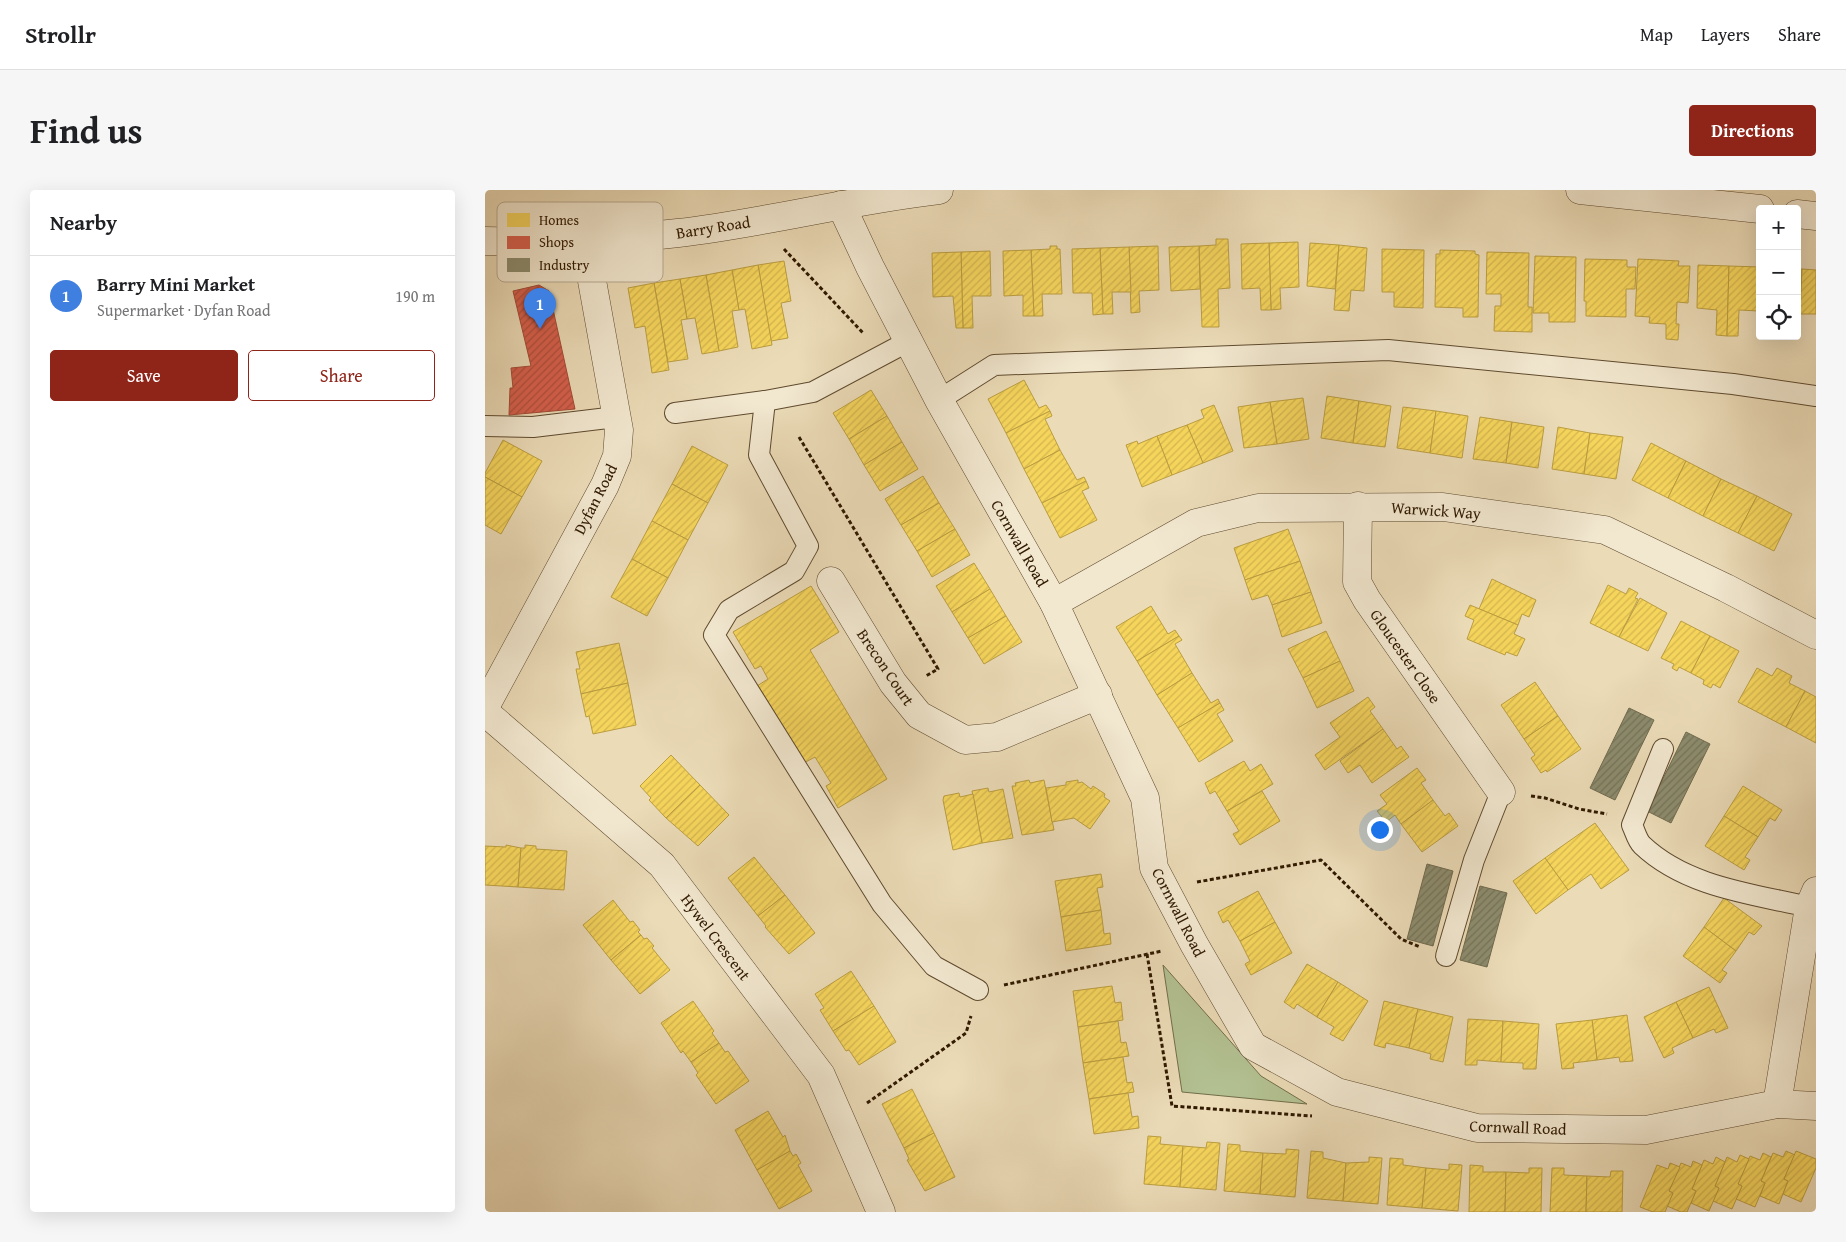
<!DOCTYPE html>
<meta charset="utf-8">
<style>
:root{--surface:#fff;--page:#f6f6f6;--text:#202124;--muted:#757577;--line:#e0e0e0;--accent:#8f2418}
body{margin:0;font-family:"Gentium Book Plus",serif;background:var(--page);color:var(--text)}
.controls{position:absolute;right:15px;top:15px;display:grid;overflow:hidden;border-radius:5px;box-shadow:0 5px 20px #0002}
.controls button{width:45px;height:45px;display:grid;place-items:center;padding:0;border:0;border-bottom:1px solid var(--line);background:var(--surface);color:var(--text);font:25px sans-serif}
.you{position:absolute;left:894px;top:639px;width:18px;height:18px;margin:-12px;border:4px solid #fff;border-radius:50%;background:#1a73e8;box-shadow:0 0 0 8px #1a73e833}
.badge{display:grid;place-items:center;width:32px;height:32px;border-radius:50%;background:var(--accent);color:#fff;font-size:16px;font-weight:700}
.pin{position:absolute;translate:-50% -41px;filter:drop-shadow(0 1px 2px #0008)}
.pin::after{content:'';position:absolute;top:26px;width:18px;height:15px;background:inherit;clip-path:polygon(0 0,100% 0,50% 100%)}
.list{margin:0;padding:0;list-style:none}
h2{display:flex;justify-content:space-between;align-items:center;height:65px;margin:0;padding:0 20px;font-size:21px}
h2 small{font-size:16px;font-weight:400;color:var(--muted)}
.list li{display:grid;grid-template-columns:32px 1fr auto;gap:15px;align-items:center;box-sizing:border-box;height:80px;padding:0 20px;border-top:1px solid var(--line)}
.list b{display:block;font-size:19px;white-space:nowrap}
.list p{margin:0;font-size:16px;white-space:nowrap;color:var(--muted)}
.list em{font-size:16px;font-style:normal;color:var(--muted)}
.actions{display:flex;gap:10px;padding:15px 20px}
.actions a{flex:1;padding:11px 0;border:1px solid var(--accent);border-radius:5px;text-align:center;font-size:18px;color:var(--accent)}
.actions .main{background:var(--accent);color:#fff}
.icon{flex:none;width:28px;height:28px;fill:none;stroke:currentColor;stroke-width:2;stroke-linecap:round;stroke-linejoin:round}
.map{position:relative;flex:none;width:1331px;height:1022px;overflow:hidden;border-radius:5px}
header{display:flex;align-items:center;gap:30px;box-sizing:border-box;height:70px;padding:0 25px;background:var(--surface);border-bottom:1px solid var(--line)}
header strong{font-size:24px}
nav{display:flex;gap:28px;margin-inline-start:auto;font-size:18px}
.intro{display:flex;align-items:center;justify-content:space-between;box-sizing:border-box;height:120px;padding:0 30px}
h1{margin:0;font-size:35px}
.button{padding:12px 22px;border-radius:5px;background:var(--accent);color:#fff;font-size:18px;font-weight:700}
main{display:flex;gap:30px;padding:0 30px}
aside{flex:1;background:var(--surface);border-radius:5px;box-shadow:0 5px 20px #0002}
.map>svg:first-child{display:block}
.green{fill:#b3c192;stroke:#726d49}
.homes{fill:url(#homes-hatch);stroke:#bb9d40}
.shops{fill:url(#shops-hatch);stroke:#a44b36}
.industry{fill:url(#industry-hatch);stroke:#706a4d}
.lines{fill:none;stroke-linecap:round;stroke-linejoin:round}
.service-casing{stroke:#5f4a2e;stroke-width:22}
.minor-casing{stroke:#5f4a2e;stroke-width:29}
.tertiary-casing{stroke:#5f4a2e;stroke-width:29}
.path{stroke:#301900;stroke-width:3;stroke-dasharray:4 2.5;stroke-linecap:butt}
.service{stroke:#f2e8d0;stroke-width:20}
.minor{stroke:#f2e8d0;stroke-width:28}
.tertiary{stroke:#f2e8d0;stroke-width:28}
.labels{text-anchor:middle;stroke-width:5;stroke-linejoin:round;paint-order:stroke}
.street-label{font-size:16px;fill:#301900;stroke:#f2e8d0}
.key{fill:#f2e8d0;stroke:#b8aa92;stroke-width:1}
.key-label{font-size:14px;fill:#301900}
</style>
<header>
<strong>Strollr</strong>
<nav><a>Map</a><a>Layers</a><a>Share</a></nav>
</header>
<div class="intro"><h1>Find us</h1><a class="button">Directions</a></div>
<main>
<aside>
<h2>Nearby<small></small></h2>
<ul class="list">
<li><span class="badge" style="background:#3f7fe0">1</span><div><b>Barry Mini Market</b><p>Supermarket · Dyfan Road</p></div><em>190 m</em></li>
</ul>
<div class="actions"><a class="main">Save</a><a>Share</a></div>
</aside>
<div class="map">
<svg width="1331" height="1022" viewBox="0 0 1331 1022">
<defs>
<pattern id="homes-hatch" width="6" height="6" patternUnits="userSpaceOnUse" patternTransform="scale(1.25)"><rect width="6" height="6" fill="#f6d55c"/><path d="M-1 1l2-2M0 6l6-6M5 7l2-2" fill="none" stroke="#d3b64e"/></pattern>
<pattern id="shops-hatch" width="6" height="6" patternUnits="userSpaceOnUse" patternTransform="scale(1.25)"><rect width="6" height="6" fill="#d6604d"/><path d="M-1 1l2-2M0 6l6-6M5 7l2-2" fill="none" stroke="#ae4e3e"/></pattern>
<pattern id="industry-hatch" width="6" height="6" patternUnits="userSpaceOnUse" patternTransform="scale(1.25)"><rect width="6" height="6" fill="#8c8c6e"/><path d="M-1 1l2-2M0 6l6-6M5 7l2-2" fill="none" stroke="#737258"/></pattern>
</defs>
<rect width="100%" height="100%" fill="#ebdbb7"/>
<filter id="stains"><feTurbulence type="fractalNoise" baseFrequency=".004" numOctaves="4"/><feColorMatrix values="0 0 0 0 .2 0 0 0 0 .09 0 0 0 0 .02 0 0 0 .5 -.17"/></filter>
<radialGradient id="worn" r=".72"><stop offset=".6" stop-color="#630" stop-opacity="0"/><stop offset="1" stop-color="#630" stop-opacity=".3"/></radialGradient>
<path class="green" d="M678,775L776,886L822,914L697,902Z"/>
<g class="homes">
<path d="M731,49H743L745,98L733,99L734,137H717L714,56L731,55Z"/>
<path d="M813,52L814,97L795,98L796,119L786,120L784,53Z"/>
<path d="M784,53L786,120H776L775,98L757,99L756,54Z"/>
<path d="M825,53L854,55L850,99L822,96Z"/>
<path d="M854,55L882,58L879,101L866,100L864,121L849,120Z"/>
<path d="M565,56H572V59H575L577,104H557L558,126H549L546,60L565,59Z"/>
<path d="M673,56L674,100L654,101L655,122L646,123L644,57Z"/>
<path d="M714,56L715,99L686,101L684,57Z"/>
<path d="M644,57L646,102H627L628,124H618L615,58Z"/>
<path d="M615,58L618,124L608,125L607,103H588L587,59Z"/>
<path d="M897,59L939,60L938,118L909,117V102H897Z"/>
<path d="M546,60L549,126H538V105L519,106L518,61Z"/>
<path d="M955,60L990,61V64L994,65L993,127H978V118L950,117L951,64H955Z"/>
<path d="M505,61L506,106H487L488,138H478L476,62Z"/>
<path d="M476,62L478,138H471L468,106L448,107L447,63Z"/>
<path d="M1002,62L1044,63L1043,117H1047V142L1009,141L1010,116H1016V104H1001Z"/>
<path d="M1050,66L1091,67L1090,132H1064V123H1048Z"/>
<path d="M1100,69L1142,70V77H1151L1150,99H1141V127L1101,126V111H1099Z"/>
<path d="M1153,69L1194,71L1193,76H1205L1203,113L1192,112L1191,134H1194L1193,150L1181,149V134L1164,133L1165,127L1150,126Z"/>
<path d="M299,71L306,111L296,113L303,148L286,151L273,75Z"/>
<path d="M273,75L287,155L267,159L260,119L254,120L247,80Z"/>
<path d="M1213,75L1244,76L1242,146L1231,145L1232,120L1212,118Z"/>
<path d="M1244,76L1275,77L1274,121L1254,120L1253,146H1242Z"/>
<path d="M1312,79H1317L1315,124L1312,123Z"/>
<path d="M1317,79L1331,80V124H1315Z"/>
<path d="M247,80L254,120L247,121L253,157L234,161L221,85Z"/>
<path d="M221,85L234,161L217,164L210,128L202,129L195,89Z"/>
<path d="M195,89L202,129L196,130L203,169L183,172L169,93Z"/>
<path d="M169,93L184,180L167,183L160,136L150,138L143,98Z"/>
<path d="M539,190L554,218L561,215L565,221L521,243L503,209Z"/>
<path d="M386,200L402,226L364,249L348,223Z"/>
<path d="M842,206L874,211L868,253L836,248Z"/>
<path d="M818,208L824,249L792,254L785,212Z"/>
<path d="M874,211L906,216L900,257L868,253Z"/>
<path d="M785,212L792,254L759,258L753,217Z"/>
<path d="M729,215L748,261L718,273L702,235L719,228L716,220Z"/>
<path d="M918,217L951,221L945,263L912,258Z"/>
<path d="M565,221L567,226L560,229L575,260L539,279L521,243Z"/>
<path d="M951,221L983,226L977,268L945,263Z"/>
<path d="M402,226L417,252L379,275L364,249Z"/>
<path d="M995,227L1027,232L1021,273L988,269Z"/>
<path d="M1027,232L1059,237L1053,278L1021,273Z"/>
<path d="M702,235L718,273L687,285L672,246Z"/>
<path d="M1073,237L1105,243L1099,284L1067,279Z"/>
<path d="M1105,243L1138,247L1131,289L1099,284Z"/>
<path d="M672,246L687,285L657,297L641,255L652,251L653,254Z"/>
<path d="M18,250L57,271L37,307L0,287V283Z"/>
<path d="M417,252L433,279L395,301L379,275Z"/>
<path d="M1166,253L1201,271L1183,308L1147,290Z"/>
<path d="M207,256L243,275L223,313L187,294Z"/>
<path d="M575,260L592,290L599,287L601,291L557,313L539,279Z"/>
<path d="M1201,271L1236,289L1218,326L1183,308Z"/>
<path d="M438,286L454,313L416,335L400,309Z"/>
<path d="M0,287L37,307L16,344L0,335Z"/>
<path d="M1236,289L1272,306L1253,343L1218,326Z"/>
<path d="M601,291L604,298L597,301L612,330L575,348L557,313Z"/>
<path d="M187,294L223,313L203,350L167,331Z"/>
<path d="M1272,306L1307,324L1289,361L1253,343Z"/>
<path d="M454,313L470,339L432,361L416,335Z"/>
<path d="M167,331L203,350L183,388L147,369Z"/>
<path d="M470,339L485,365L447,387L432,361Z"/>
<path d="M803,339L815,371L760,390L749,358Z"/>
<path d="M147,369L183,388L162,426L126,407Z"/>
<path d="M815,371L826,402L787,415L783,405L767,410L760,390Z"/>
<path d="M489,373L505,399L467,422L451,396Z"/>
<path d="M1007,389L1051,410L1044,427L1037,424L1033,435L994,419Z"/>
<path d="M1123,395L1141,404L1144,398L1153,403L1150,408L1153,409L1134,447L1105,433Z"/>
<path d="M326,396L354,442L325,460L402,589L353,618L341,596L346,593L330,567L319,573L272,496L283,489L276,476L270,479L248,442Z"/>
<path d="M505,399L521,426L483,448L467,422Z"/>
<path d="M826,402L837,433L797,447L787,415Z"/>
<path d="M1155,408L1182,423L1163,461L1134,447Z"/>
<path d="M985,415L1033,435L1029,444L1040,449L1032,466L1021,462L1020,465L982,449L989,430L980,426Z"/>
<path d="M666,416L683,444L690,440L694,446L652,471L631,437Z"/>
<path d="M521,426L537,452L499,474L483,448Z"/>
<path d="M1196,431L1225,446L1206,483L1194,477L1192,481L1187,478L1189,474L1176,468Z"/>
<path d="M841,441L855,471L818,488L803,459Z"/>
<path d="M694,446L697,450L690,454L707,483L672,505L652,471Z"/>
<path d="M1225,446L1254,461L1235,498L1228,494L1226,498L1218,494L1219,490L1206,483Z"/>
<path d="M134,453L143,493L96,504L91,479H95L91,462Z"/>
<path d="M855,471L869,501L832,518L818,488Z"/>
<path d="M1272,478L1287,486L1292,478L1307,486L1304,493L1320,501L1301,537L1253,512Z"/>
<path d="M707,483L726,513L733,509L735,513L693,538L672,505Z"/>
<path d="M1050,492L1073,526L1039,549L1016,515Z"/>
<path d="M143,493L151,535L108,544L104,526L101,527L96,504Z"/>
<path d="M1320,501L1331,507V553L1301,537Z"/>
<path d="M883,507L890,517L885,521L898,539L840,580L830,565L855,547L845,533Z"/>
<path d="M735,513L739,520L732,524L748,551L714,572L693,538Z"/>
<path d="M1073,526L1096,559L1062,582L1061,580L1056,583L1046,568L1050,565L1039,549Z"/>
<path d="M898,539L912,559L916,556L924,567L887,593L875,575L863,583L855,571Z"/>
<path d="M186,565L215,595L181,628L164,610L166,608L155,596Z"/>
<path d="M759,571L765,581L776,574L788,594L742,621L730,601L725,604L720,593Z"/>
<path d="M932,578L941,590L936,593L948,610L916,634L910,625L901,632L892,621L902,614L895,605Z"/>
<path d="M544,590L545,593L559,590L569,640L537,645L527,596H531L530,593Z"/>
<path d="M593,590V593L597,592L606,599L608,596L620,604L619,607L625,611L605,639L589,628L567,632L561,598L581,595V592Z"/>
<path d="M215,595L244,625L213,656L181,628Z"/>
<path d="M1258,596L1297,620L1290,631L1285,628L1273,647L1239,626Z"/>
<path d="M503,598L504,602L518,599L528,648L497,653L487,601Z"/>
<path d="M777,601L795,631L755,655L748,644L754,641L742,621Z"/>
<path d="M474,603L475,607L488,604L497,653L468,660L458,610L459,606Z"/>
<path d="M948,610L960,626L964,623L973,636L937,662L916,634Z"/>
<path d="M1239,626L1273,647L1260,667L1265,670L1259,680L1220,656Z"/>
<path d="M1110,633L1144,680L1116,699L1106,684L1083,700L1060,668Z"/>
<path d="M21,655L36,658L33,697L0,695V656L21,657Z"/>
<path d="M40,655L51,656V659L82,661L79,700L33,697L36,658H40Z"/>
<path d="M269,667L300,705L273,726L243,688Z"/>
<path d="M1060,668L1083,700L1051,724L1028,691Z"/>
<path d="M616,684L618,697L612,698L616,720L576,727L570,691Z"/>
<path d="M773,701L790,732L755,751L743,730L738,733L733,722Z"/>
<path d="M300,705L330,743L304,764L280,737L281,736L273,726Z"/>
<path d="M1239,708L1277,736L1269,745L1264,742L1251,761L1219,737Z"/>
<path d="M128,710L145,732L148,731L155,740L153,742L156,745L126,770L98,735Z"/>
<path d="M616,720L619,744L625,743L626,754L581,761L576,727Z"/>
<path d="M790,732L807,763L766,785L760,774L765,771L755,751Z"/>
<path d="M1219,737L1251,761L1237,780L1242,783L1235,793L1198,766Z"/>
<path d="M156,745L159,749L162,748L169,756L167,758L185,780L155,804L126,770Z"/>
<path d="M822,774L853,792L832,827L812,814L809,819L799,812Z"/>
<path d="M366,781L389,816L348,841L335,820L339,818L330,804Z"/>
<path d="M853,792L883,811L858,851L845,844L849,837L832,827Z"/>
<path d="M627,796L630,813L636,812L638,830L593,837L588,801Z"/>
<path d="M1224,797L1243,838L1231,843L1229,839L1208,848L1191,812Z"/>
<path d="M208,811L229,841L227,843L234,853L206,872L198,861L196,863L176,833Z"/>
<path d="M899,811L933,819L924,858L901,853L900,858L889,855Z"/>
<path d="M1191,812L1208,848L1187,858L1189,863L1179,868L1159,827Z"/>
<path d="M389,816L411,852L374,875L364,860L361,861L348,841Z"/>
<path d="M933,819L968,827L958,872L945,869L946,864L924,858Z"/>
<path d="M1142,825L1148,871L1135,872L1134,867L1112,870L1107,830Z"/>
<path d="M983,829L1018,831L1016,872L992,870V875H980Z"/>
<path d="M1107,830L1112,870L1088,873L1089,878L1077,879L1071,834Z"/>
<path d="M633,831L636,853L641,852L644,866L598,873L593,837Z"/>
<path d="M1018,831L1054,834L1051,879H1038V873L1016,872Z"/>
<path d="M234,853L240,862L243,861L264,891L231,914L211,885L213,883L206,872Z"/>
<path d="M638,867L642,893L647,892L649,902L604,909L598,873Z"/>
<path d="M427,899L449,943L419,958L397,914Z"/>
<path d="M643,903L647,927L653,926L654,938L609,944L604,909Z"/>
<path d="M283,921L298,947L300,945L305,961L272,980L250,940Z"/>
<path d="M449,943L470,987L440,1001L422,970L424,969L419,958Z"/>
<path d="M663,946L676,947L675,954L698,956L695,997L659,994Z"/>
<path d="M722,952L735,953L731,1000L695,997L698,956L721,958Z"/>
<path d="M743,954L755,955V961L778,963L775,1004L739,1001Z"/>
<path d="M801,959L814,960L810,1007L775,1004L778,963L801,964Z"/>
<path d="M305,961L308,966L311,964L316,973L313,975L327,1001L294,1019L272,980Z"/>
<path d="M826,961L838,962V968L861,973L858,1011L822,1008Z"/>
<path d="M1301,961L1310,965L1299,989L1303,991L1294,1014L1275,1006L1280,993L1276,991L1288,963L1298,967Z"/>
<path d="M1311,961L1331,969V978L1316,1012L1298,1004L1303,991L1299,989Z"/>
<path d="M1278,963L1286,967L1276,991L1280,993L1270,1017L1251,1009L1257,996L1253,994L1265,966L1275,970Z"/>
<path d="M1255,965L1264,969L1253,994L1257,996L1247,1019L1228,1011L1234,998L1230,996L1242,967L1252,972Z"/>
<path d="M884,967L897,968L893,1014L858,1011L861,973L884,972Z"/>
<path d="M1231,967L1240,972L1230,996L1234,998L1224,1021L1206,1013L1211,1001L1207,999L1219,970L1228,974Z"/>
<path d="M905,968L918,969V975L941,978L937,1018L902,1015Z"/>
<path d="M1208,971L1217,975L1207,999L1211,1001L1202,1022H1196L1182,1016L1188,1003L1184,1001L1196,973L1206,977Z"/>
<path d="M1185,973L1195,977L1184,1001L1188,1003L1180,1022H1168L1155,1017L1172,975L1183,979Z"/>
<path d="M964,974L977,975L973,1021L937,1018L941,978L964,980Z"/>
<path d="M985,975L998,976V982H1021L1020,1022H984Z"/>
<path d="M1044,978H1057L1056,1022H1020L1021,982L1044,983Z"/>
<path d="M1067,978H1079V985L1102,986L1101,1022H1065Z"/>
<path d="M1126,981H1138L1137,1022H1101L1102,986L1125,987Z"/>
</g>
<path class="shops" d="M54,95L64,101L90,219L24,225L25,198H28L26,178L46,176L28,101Z"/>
<g class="industry">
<path d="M1144,518L1169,530L1130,610L1105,598Z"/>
<path d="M1201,542L1225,554L1186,633L1162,621Z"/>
<path d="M942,674L968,681L948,756L922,749Z"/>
<path d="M995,696L1022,703L1002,777L975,770Z"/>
</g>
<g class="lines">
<defs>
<g id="service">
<path d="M424,151L328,202L280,211L274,265L323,356L309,381L244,420L229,445L397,714L449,776L493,800"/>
<path d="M454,210L509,175L903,160L1248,194L1331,206"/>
<path d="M190,223L280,211"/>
<path d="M0,236L48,237L131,227"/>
<path d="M1178,559L1147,635C1150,641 1152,650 1157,655C1201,697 1268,704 1324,717"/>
<path d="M961,766L989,670L1016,602"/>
</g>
<g id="minor">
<path d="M356,15L385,77L454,210L569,413L660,608L669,678L709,754L768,856L852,902L992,938L1161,940L1292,914L1331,916"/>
<path d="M873,316L872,392L882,410L1016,602"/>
<path d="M346,391L408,493L434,525L480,550L512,547L613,505"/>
<path d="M569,413L711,333L773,318L958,317L1120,340L1241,398L1331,445"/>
<path d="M0,522L177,675L336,885L396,1022"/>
<path d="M1292,914L1324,717L1331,701"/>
</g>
<g id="tertiary">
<path d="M1095,0L1275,19"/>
<path d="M1312,24L1331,26"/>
<path d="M0,51C65,53 128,51 193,43C280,33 366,10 454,0"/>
<path d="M0,517L120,295L132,266L134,240L100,52"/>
</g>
</defs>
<use href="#service" class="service-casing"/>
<use href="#minor" class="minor-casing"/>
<use href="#tertiary" class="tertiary-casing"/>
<g class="path">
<path d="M299,59L379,144"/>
<path d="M314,247L453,479L441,486"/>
<path d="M1046,606L1060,608L1094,619L1122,624"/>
<path d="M712,692L836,670L916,749L935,757"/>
<path d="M662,764L687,916L827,926"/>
<path d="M519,795L677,761"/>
<path d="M382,913L481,843L486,826"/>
</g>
<use href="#service" class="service"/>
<use href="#minor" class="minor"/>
<use href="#tertiary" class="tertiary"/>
</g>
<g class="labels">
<g class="street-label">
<text transform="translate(228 37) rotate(-9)" y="6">Barry Road</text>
<text transform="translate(110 309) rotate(-63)" y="6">Dyfan Road</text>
<text transform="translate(951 320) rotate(4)" y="6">Warwick Way</text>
<text transform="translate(535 353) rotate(60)" y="6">Cornwall Road</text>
<text transform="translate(921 466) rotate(55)" y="6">Gloucester Close</text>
<text transform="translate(401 477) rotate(56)" y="6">Brecon Court</text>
<text transform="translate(694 722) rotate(63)" y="6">Cornwall Road</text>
<text transform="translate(231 747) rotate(53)" y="6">Hywel Crescent</text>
<text transform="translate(1033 937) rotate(2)" y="6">Cornwall Road</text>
</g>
</g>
<rect x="12" y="12" width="166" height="80" rx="8" class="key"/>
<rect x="22" y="23" width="23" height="14" fill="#f6d55c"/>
<rect x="22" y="46" width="23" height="13" fill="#d6604d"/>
<rect x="22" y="68" width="23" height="14" fill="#8c8c6e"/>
<g class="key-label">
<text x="54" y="35">Homes</text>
<text x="54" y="57">Shops</text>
<text x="54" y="80">Industry</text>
</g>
<rect width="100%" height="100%" filter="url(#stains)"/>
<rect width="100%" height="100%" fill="url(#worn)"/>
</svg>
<div class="controls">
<button>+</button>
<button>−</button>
<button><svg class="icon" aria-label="locate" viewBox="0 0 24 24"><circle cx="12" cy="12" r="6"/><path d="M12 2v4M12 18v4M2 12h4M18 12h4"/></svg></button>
</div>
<div class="you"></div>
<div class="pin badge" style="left:55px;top:139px;background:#3f7fe0">1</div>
</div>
</main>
